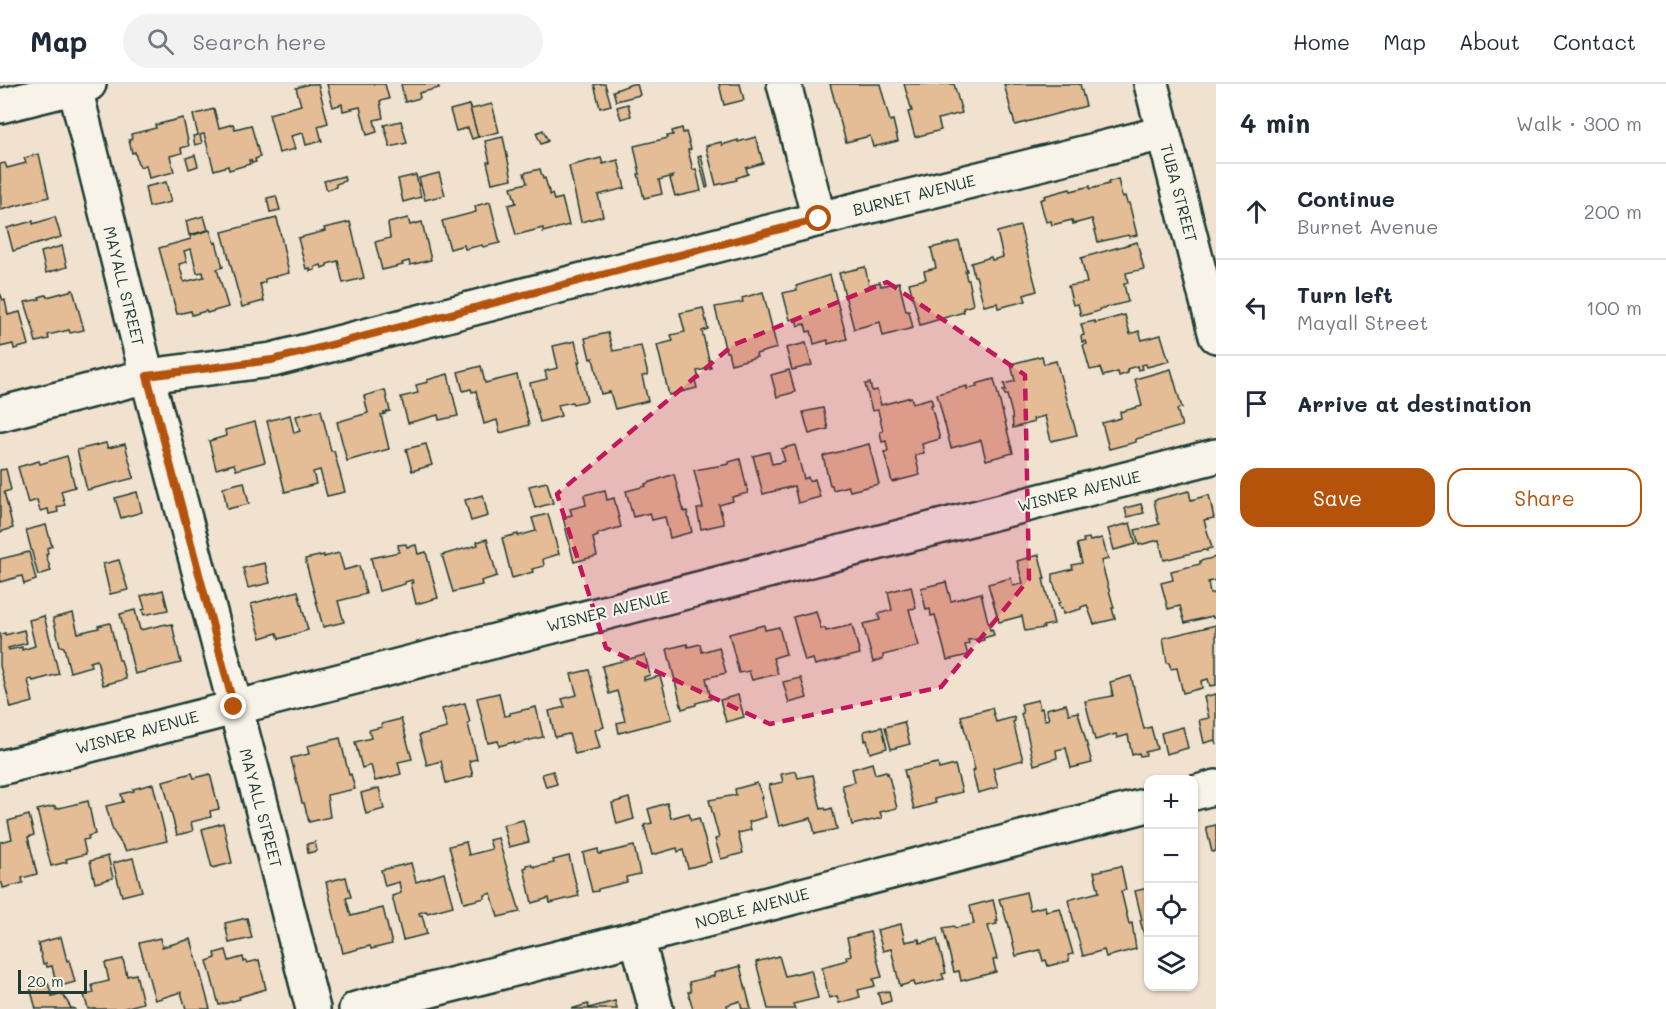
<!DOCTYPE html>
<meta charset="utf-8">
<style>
:root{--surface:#fff;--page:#f2f2f3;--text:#1f2937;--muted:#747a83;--line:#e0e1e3;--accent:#b45309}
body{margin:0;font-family:Mali,sans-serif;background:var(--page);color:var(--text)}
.controls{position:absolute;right:18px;bottom:18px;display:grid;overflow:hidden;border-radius:12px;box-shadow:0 2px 4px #0004}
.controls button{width:54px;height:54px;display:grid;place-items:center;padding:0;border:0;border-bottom:2px solid var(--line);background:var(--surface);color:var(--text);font:30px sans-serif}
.scale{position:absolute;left:18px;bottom:15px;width:69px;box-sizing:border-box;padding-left:6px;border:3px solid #1f3d34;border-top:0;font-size:16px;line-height:21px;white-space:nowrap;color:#1f3d34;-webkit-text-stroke:4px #f7f3e8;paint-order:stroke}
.stop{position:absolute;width:18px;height:18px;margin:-14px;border:4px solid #b45309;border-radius:50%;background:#fff}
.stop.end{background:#b45309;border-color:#fff;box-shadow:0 2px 6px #0008}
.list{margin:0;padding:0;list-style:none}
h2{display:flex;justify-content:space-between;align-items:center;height:78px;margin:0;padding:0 24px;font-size:26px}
h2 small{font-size:20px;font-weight:400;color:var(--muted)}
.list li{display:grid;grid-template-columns:39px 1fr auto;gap:18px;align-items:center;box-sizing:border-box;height:96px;padding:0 24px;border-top:2px solid var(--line)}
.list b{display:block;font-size:22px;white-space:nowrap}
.list p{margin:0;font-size:20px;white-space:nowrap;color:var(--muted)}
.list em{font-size:20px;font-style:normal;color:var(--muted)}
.actions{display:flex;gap:12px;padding:18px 24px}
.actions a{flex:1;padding:14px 0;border:2px solid var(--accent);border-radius:18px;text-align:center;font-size:21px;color:var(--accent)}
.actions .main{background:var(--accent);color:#fff}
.icon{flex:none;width:33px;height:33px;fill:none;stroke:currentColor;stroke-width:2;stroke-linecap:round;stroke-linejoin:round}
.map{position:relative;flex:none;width:1216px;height:925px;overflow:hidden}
header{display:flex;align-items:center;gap:36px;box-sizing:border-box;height:84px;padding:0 30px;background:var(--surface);border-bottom:2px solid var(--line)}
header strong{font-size:28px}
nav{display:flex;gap:33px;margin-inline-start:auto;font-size:21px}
.search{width:420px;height:54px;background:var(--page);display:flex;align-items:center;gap:15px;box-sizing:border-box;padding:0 21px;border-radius:33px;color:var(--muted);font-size:22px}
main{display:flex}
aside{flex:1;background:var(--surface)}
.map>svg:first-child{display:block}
.building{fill:#e4bc95;stroke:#1f3d34;stroke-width:1.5;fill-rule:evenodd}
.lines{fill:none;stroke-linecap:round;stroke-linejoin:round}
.minor-casing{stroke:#1f3d34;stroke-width:38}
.minor{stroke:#f7f3e8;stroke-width:33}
.route{stroke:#b45309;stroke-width:8}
.marked{fill:#c2185b;fill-opacity:0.2;stroke:#c2185b;stroke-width:4.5;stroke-dasharray:12 8;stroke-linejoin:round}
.labels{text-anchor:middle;stroke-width:4.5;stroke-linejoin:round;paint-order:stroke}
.street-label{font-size:16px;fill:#1f3d34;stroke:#f7f3e8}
</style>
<header>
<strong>Map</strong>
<div class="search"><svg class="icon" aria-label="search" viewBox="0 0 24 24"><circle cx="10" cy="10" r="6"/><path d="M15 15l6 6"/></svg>Search here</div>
<nav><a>Home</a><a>Map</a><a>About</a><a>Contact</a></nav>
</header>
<main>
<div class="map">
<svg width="1216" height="925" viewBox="0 0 1216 925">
<rect width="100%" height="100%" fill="#f1e2cf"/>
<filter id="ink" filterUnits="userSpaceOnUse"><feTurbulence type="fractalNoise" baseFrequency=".0167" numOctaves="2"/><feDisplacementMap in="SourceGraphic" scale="12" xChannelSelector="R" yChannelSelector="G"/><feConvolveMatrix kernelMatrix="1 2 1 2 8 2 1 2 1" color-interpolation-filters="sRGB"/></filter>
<g filter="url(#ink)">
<g class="building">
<path d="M309,0H318L328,39L318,42L322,57L306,61L303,49L291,52L295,65L279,69L269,30L301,21L296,4Z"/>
<path d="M327,0H385L389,15L380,17L383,34L374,36L377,48L367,51L360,23L343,27L342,20L333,23Z"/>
<path d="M401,0H443L438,1L439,4L419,9L420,14L405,18Z"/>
<path d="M594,0H605L611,21L600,24Z"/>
<path d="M632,0H637L640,11L616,17L613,7Z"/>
<path d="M719,0H740L744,16L724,21Z"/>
<path d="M830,0H880L890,37L893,36L898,57L873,63L870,52L846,58Z"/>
<path d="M904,0H954L962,29L938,35L941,46L915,53L908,28L912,27Z"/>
<path d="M1004,0H1080L1086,22L1015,41Z"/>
<path d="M492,20L499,48L478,53L469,21H470L472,25Z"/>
<path d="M628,20L631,32L621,35L617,23Z"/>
<path d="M469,21L478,53L472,55L468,44L456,47L450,26Z"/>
<path d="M214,25L219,44L233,40L235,45L251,41L260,73L255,75L256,78L252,79L251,76H249L250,80L229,86L228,82L214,86L204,50L200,51L202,59L195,61L193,52L198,51L193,31Z"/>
<path d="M183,34L189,62L181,64L182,69L170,72L174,88L149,94L146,81L140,83L139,80H138L135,68L132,69L129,56L132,55L131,50L156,44L155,41Z"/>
<path d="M401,37L407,59L390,63L384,41Z"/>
<path d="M682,44L683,49L686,48L691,65L688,66L693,86L696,85L701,107L678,112V111L675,112L670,95L673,94V92L659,96L662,110L644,114L638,90H640L634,62L668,54L667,52L673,51L672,47Z"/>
<path d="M543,46L548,57L541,60L536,49Z"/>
<path d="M503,53L512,95L492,99L487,78H490L485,57Z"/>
<path d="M756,53L763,79L746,84L748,90L736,94L737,96L716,101L706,62L721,58L722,61L738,56V58Z"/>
<path d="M39,70L49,113L1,126L0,80L5,79L7,84L26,79L24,74Z"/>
<path d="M195,71L198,82L189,85L186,74Z"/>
<path d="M701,71L708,103L706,104L698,72Z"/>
<path d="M601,74L603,80L618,76L625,104L598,111L603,132L581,138L569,82Z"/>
<path d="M540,85L543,95L545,94L550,111L552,110L554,116L562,114L569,141L543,148V144L516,151L508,121L516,119L511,103L527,99L524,89Z"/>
<path d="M439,89L445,111L425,116L419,94Z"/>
<path d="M416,91L421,113L403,118L398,95Z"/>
<path d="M344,92L345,97L336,100V103L327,106L324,97Z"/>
<path d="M1118,95L1122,113L1125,112L1127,119H1129L1137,151L1129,153L1128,151L1098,158L1092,135L1073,140L1072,136L1052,141L1051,137L1046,138L1040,116L1045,114L1044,112L1070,105L1071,107L1090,102V105L1109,100L1108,98Z"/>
<path d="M166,98L171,118L149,123L145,103Z"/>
<path d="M276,112L280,126L270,128L267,114Z"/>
<path d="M490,118L500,159L483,163L482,161L465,165L464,161L450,165L442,137L476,128L475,122Z"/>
<path d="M204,132L208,146L189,151L186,137Z"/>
<path d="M55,133L61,153L13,167L7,144L33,137V140Z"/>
<path d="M277,134L289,189L265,195V198L260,200L264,217L242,223L222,148Z"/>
<path d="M408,134L410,141L422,138L431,176L410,181L409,177L402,179L403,181L382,186L375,158L390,154L388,139Z"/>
<path d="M350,138L364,194L343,199L338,177L327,180V182L322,184L321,181L315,183V186L310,187V184L306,185L298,154L325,147L324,144Z"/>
<path d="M1020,142L1037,207L1024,211L1026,217L998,224L997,219L984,222L976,192H974L971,179L991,173L992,176L1003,173L997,148Z"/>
<path d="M210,146L214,159L216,158L223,183L217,185L228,223L207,229L206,227L192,231L191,227L177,230L159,164L191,155L190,152ZM191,165L197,189L203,188L204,193L184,198L179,180L187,178L184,167Z"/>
<path d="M959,157L967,187H965L967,196H969L971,205L970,206L973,221L963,224L964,228L920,241L909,199L926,195L924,187L936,184L931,164Z"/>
<path d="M1137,158L1144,185L1126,189L1128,199L1124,200L1128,218L1099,225V227L1081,232L1078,220L1073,221L1068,202L1087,199L1081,174Z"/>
<path d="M62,162L67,183L46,189L41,168Z"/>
<path d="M865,183L869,201L880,198L881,202L899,198L906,227H909L913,244L883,252L880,238L854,245L839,189Z"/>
<path d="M830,191L847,255L828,260V256L814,260L811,247L807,248L805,240L798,242L796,235L790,236L783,209L797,206L796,202Z"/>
<path d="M73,206L84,246L70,249L69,246L48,251L49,255L36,258L34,251L35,250L25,218L40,215L39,213L46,211L47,213Z"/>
<path d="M763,208L777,264L756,270L757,273L731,280L728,268H726L715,223L743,218L742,214Z"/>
<path d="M0,209L3,216H5L8,231L20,228L29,261L14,265L13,260L0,263Z"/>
<path d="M703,224L708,245L702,247L711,284L697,287L699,295L695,296L697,304L669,311L657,261L673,257L671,251L685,248L680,229Z"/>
<path d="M1125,231L1130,250L1139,247L1142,256L1161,251L1168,274H1169L1170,277L1147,283L1146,280L1141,281L1142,285L1138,286L1137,282L1127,285L1128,289L1119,292L1118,288L1103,292L1100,284L1090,286L1083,261L1087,260L1086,257L1082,258L1081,252L1084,251L1081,240L1095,237V239Z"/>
<path d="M608,249L613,267L641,262L648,291L642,292L648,317L615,325L610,308L601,310L593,274L590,275L585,254Z"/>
<path d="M575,257L580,278H578L587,317L573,320L572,318L558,321L561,332L540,338L530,299L547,295L545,287L558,284L553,262Z"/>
<path d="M806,259L812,281L792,286L786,264Z"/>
<path d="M1042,272L1044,280L1056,277L1077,351L1051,357L1045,332L1033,335L1034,338L1013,344L1012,330L1007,311H1005L1003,307L1006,306L1004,300L1015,297L1011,280Z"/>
<path d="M481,282L485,299L517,291L529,341L500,349L497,336L484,340L476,307L472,308L471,305L463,307L458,288Z"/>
<path d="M1171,285L1182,324L1177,325L1182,342L1136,355V358L1109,365L1102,339L1121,334L1120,328L1142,322L1135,295Z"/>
<path d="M789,286L795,308L777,313L771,291Z"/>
<path d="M448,290L458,332L439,336L438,331L408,339L401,313L418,309L416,301L428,298L427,296Z"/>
<path d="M994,295L1013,369L986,376L981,356L951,364L937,310L967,302V305L977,302L976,300Z"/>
<path d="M870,299L872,307L877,306L881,321L911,313L913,319L931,314L933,321H931L940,355L922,360L924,369L915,371L920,391L892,398L884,368L888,367L886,357L882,358L880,348L883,347L878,326L872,327L865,300Z"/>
<path d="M385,306L390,327L384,329L385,330L381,331L389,365L347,377L337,338L368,329L364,312Z"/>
<path d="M823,324L828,345L809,350L803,328Z"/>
<path d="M321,326L331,367H334L345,408L327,412L320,386L313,388L316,400L285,408L267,337L290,331L294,349L300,347L296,332Z"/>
<path d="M255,338L265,378L236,386L234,380L216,385L209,357L226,352L225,346Z"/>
<path d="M106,359L108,364L125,360L134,394L87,406L77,366Z"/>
<path d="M426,360L432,381L412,387L406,365Z"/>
<path d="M869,360L879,400L850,407L848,402L833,406L832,401H830L823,372Z"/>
<path d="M795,361L804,395L808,393L809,397L815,395L820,413L798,419L794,402L763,410L753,372L769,368L772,380L785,377L781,365Z"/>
<path d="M67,372L75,403L61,407L65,421L57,423L58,428L49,430L48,425L40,427L37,416L28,419L18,383L39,377L40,380Z"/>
<path d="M740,375L748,409L732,413L733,417L719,421L724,440L701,445L697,425L703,424L694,386L729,380V378Z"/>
<path d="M6,385L11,406L4,408L13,444L0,448V386Z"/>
<path d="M674,390L684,428L687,427L692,448L670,454L665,433L652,436L650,429L633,433L626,407L646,402L645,400Z"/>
<path d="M244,398L249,420L227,425L223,403Z"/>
<path d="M547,398L553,419L535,424L529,402Z"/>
<path d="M605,406L607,416L614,414L621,443L597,450L598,452L593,454L597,472L574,478L563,433L572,431L570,425L586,421L584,411Z"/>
<path d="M1189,407L1191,416L1209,411L1214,434L1204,436L1212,464L1207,465V467L1204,466L1164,476L1159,456L1139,461L1135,446L1160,440L1158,437L1154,416Z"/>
<path d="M137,408L142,428L121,434L115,414Z"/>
<path d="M483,411L488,432L471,437L465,416Z"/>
<path d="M1141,420L1144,429L1127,433L1125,424Z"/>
<path d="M548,430L559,470L543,475L544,482L532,485L533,488L512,494L502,454L518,450V452L536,447L532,434Z"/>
<path d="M1130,439L1136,460L1114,466L1108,445Z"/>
<path d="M46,441L52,462L47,464L48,470L46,471L51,487L38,491L26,446Z"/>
<path d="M1089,454L1090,457L1102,454L1108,475L1101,477L1114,524H1112L1115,535L1094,540L1087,521L1081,523V525L1063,530L1062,524L1060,525L1058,519L1060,518L1053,498V490L1073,485L1072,481L1082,479L1077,460L1084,458L1083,455Z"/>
<path d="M487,455L497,492L481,497L482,501L453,508L442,471L478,461L477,458Z"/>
<path d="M406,460L407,463L416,461L418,470L426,468L438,514L416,520L411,499H413L412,496L405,498V500L379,507L371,474L399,468L398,461Z"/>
<path d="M29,468L36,496L24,500L22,492L0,498V475Z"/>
<path d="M339,469L344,486L359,482L366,510L338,517L344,538L323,543L305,475L324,471V473Z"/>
<path d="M1039,471L1045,495H1043L1054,540L1043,542L1044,544L1025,547L1022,532L999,538L988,500L1011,494L1013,502L1023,499L1017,477Z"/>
<path d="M1216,473V496L1208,498L1210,510L1216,508V533L1213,534L1212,532L1185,539L1180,522L1168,525L1161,499L1173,496L1171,487L1200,480V477Z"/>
<path d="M119,476L128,506L110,510L103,480Z"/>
<path d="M265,479L270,499L248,504L243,484Z"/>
<path d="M946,498L951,517L981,509L990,546L992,545L994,551L983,554L984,556L979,557V555L968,556L969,560L965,561L968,571L947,576L935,531L931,532L930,525L926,526L921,504Z"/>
<path d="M911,502L916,524L909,525L919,562L883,571V575L873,578L863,540L880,536L878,530L892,526L888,508Z"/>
<path d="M163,506L168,526L144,531L142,526L145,525L141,512Z"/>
<path d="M298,507L308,546L279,555L277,549L261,554L251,520Z"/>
<path d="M135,526L140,546L166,540L167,541L172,540L181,579L135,590L120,530Z"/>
<path d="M816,527L821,545L825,544L826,547L852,541L860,570L815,581L813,575L805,577L793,533Z"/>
<path d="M73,529L78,549L99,544L98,542L110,539L119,576H121L126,595L103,601L97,576L90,578L91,582L70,588L64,563L60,562L53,534Z"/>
<path d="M44,532L59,590L33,597L32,595L28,596L33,618L11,624L0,582V550L5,549V551L24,546L27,559L8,564L9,566L22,563V566L35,562L29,536Z"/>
<path d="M764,541L765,546L779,543L786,570L773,574L778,590L752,596L749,587L739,589L729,550Z"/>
<path d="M1216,541V601L1210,602L1208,595L1201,597L1202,604L1183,609L1177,584L1171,585L1169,579H1167L1163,554Z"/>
<path d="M687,560L688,563L700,560L702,568L719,563L726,589L706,594L711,615L696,619V621L682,625L667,565Z"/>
<path d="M645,571L650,591L644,593V596L660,592L672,635L619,649L617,639L625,637L617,607L609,610L602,582Z"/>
<path d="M589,586L604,643L595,646L600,664L575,670L569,650L555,653L549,627L565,623L562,615L577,611L571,590Z"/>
<path d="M1131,592L1144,645L1151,643L1157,665L1145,668L1146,671L1140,672L1139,669L1132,671L1128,651L1117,654L1116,650L1095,656L1085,617L1113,612L1110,598Z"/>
<path d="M801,594L807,614L789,619L783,598Z"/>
<path d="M499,609L504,632L510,631V629L536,623L543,653L515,660L514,658L499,662L498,657L488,659L477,614Z"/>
<path d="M1216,610V660L1215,656L1204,659L1199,636L1209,634L1204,613Z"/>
<path d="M738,611L744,633L726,638L720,616Z"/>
<path d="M1038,616L1040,625L1042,624L1045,636L1049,635L1046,625L1066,620L1069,630L1078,628L1092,679L1071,684L1066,664L1056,666L1057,674L1034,681L1026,644H1025L1021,630L1023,629L1021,620Z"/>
<path d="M465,619L470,639L468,640L477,675L469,677L473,692L446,699L441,677L427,681L419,651L447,644L442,625Z"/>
<path d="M992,624L996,638L1014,633L1015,637L1013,638L1023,676L993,684L998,703L978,709L972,687L975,686L961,632Z"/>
<path d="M401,635L412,675L398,678L401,690L375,697L371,681L362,684L355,658L371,654L369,646L382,643L381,640Z"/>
<path d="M904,638L910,660L891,665L885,643Z"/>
<path d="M882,643L887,664L870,669L867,656L865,657L864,647Z"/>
<path d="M1183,643L1188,664L1166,670L1161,649Z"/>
<path d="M340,654L349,691L351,690L355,705L327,711L330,733L309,738L304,719H302L291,674L309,670L307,662Z"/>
<path d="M872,679L875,690L886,687L887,690L888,689L897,724L880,728L882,734L852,741L842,701L855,698L852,685Z"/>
<path d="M938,679L939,685L955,681L962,708L934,715L936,719L914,725L904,686Z"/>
<path d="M553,687L557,700L546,703L542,690Z"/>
<path d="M796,687L798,694L813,691L821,725L825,724L826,726L832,724L837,745L815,750L811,734L779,742L769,701L783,698L781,690Z"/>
<path d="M192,689L194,694L210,690L219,725L210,727L211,733L191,738L193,747L177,751L163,697Z"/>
<path d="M757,699L763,714H761L766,733L749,738L751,746L738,749L743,769L721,775L715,755L719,754L709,716L736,711L735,705Z"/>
<path d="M153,700L167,757L126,767L113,747L106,722L123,718L121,710L134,707L133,705Z"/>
<path d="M379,704L384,725L366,730L361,709Z"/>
<path d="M629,714L634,735L617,740L612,719Z"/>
<path d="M88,717L95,750L88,752L89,755L83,756L86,770L66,775L67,778L51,782L37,726L55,722V725Z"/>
<path d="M667,719L671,734L689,729L691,736L699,734L711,778L688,784L683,766L678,768L677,764L652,771L644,741L652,739L648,725Z"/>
<path d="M29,731L34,751L28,753L37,790L22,794L23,799L3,804L2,799H0V758L12,755L8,737Z"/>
<path d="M523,736L529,758L509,763L503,741Z"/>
<path d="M223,739L232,779L212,784L202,745Z"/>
<path d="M1216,741V767L1212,768L1206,743Z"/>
<path d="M498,754L520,828L498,833L491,809L485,811V814L464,819L449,762L466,758L469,771L492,765L489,756Z"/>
<path d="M315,758L317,767L308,769L307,760Z"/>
<path d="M634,762L640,790L626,793L627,798L598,805V807L592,808L583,769L598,765L599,770Z"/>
<path d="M108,772L113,794L95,799L90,777Z"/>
<path d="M569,772L579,812L550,819L549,814L532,819L524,784L527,783L526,781L531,780L532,782H535V783L554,779L553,776Z"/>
<path d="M133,774L142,807L122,812L113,779Z"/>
<path d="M411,779L416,798L444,789L453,822L427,829L426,827L419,829L420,832L422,831L427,850L403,856L392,812L401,809L399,798L385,802L381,786Z"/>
<path d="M1121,782L1126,806L1121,807L1129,840L1132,839L1136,865L1106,873L1104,866L1083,872L1068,816L1099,808L1094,788Z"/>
<path d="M346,793L351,813L346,814L351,832L383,824L392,860L371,865L370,862L343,869L326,798Z"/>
<path d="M1148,804V853L1145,854L1140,836H1142L1135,807Z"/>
<path d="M1026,808L1030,826L1045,822L1046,827L1060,824L1073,870L1068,871L1069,877L1048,882L1046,876L1043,877L1040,866L1016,872L1008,838H1007L1002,821H1001L999,815Z"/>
<path d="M993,816L998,837H996L997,840L988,842L997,875L993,876L996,888L961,897L959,887L954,888L943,844L954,842L955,844L974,840L970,822Z"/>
<path d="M247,834L252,854L229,859L225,839Z"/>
<path d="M901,840L905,858L919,855L920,859L937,855L946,889L942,890L944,895L915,902L914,898L900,902L891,865L883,867L877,846Z"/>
<path d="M870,848L882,893L873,895L875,902L858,906L860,913L839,919L837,912L829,914L822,883L847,876L846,873L851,871L847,854Z"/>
<path d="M61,853L67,877L69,876L75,898L57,903L52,882L47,883L46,879L43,880L38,859Z"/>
<path d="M160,854L162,863L191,855L210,925H186L181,908L155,916L139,859Z"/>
<path d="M226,866L229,877L243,873L244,878L246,877L247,879L259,876L266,905L239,913L240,915L219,921L207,877L216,874L215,869Z"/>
<path d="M779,872L785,892L811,886L818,914L793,920L795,925H768L756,878Z"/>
<path d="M123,875L127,892L136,890L143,919L121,925H88L84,911L94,909L92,901L109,897L105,879Z"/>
<path d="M740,882L751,925H742L740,917L727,921L728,925H693L688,908H691L689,898L714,892V889Z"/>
<path d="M48,899L52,912L62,909L71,924L76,925H36L30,903Z"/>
<path d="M889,907L891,917L881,920L878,909Z"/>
<path d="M615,917L617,925H571L588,920L589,924Z"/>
</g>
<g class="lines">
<defs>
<g id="minor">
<path d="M74,0L147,292L258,708L313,925"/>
<path d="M784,0L819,135"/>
<path d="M1151,0L1216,252"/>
<path d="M0,22L89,0"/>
<path d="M0,330L147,292L272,276L819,135L1163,49"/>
<path d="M0,684L1216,372"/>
<path d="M1194,709L1216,703"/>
<path d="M637,854L656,925"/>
<path d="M356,925L637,854L1148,721"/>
</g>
</defs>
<use href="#minor" class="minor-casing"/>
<use href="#minor" class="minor"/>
</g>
</g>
<g class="lines" filter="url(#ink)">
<path class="route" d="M234,623L147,292L272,276L819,135"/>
</g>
<path class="marked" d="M887,198L1025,291L1029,495L941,603L770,640L606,564L557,410L733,261Z"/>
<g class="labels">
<g class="street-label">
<text transform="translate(1179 109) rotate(75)" y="6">TUBA STREET</text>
<text transform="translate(914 111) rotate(-14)" y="6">BURNET AVENUE</text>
<text transform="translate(124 202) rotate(76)" y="6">MAYALL STREET</text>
<text transform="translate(1079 407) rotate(-14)" y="6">WISNER AVENUE</text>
<text transform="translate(608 527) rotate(-14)" y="6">WISNER AVENUE</text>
<text transform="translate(137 648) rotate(-15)" y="6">WISNER AVENUE</text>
<text transform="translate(261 724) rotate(75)" y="6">MAYALL STREET</text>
<text transform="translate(752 824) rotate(-15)" y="6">NOBLE AVENUE</text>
</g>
</g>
</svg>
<div class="controls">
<button>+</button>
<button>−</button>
<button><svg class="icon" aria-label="locate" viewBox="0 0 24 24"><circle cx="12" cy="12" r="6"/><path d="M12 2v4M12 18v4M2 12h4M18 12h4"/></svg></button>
<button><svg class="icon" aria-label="layers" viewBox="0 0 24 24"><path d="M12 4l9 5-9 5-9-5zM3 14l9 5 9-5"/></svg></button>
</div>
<div class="scale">20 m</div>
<div class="stop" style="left:819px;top:135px"></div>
<div class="stop end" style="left:234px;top:623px"></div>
</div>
<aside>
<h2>4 min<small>Walk · 300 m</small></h2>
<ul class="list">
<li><svg class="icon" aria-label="ahead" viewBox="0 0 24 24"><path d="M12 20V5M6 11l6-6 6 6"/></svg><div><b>Continue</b><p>Burnet Avenue</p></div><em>200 m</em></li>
<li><svg class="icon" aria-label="left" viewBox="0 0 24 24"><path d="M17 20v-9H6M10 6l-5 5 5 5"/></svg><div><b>Turn left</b><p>Mayall Street</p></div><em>100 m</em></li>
<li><svg class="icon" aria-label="arrive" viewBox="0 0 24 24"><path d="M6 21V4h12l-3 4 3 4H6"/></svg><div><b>Arrive at destination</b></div></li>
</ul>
<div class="actions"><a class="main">Save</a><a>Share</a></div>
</aside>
</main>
